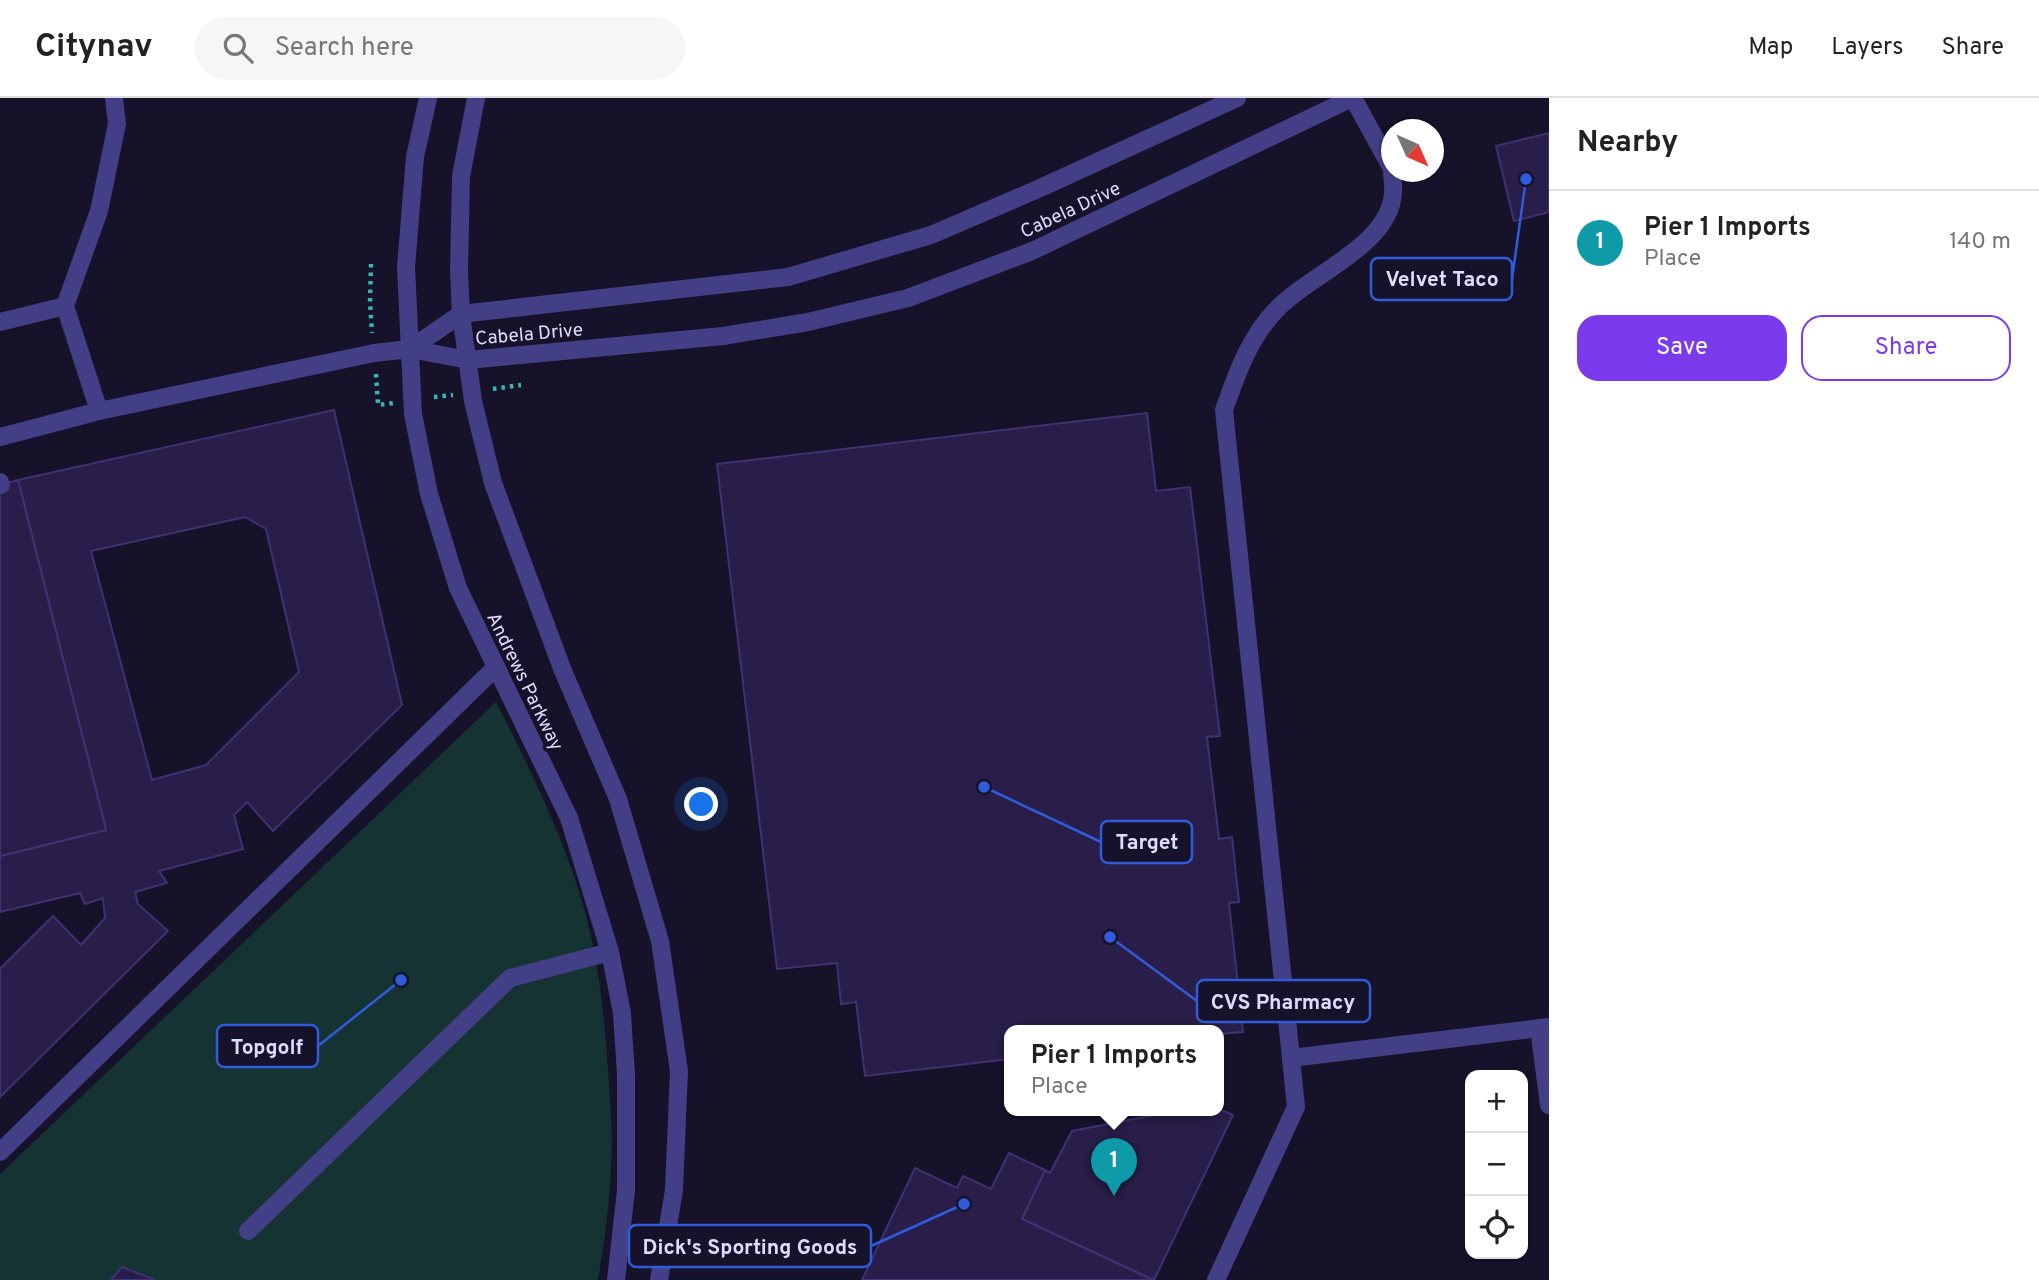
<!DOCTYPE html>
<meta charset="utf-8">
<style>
:root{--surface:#fff;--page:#f6f6f6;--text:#222;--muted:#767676;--line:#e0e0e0;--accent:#7c3aed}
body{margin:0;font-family:Overpass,sans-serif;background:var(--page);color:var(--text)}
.controls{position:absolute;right:21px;bottom:21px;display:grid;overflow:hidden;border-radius:14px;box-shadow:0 2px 5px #0004}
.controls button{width:63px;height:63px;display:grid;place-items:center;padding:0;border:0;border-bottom:2px solid var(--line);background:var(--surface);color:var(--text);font:35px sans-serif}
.compass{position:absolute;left:1381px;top:21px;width:63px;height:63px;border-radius:50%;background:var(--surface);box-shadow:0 2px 5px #0004;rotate:135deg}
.you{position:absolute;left:702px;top:707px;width:24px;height:24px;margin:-18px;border:5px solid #fff;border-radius:50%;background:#1a73e8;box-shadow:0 0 0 10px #1a73e833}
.badge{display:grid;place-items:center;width:46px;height:46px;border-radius:50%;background:var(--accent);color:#fff;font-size:23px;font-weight:700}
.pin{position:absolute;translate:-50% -58px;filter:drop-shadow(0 2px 4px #0008)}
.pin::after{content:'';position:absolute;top:37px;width:24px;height:21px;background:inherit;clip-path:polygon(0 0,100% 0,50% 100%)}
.popup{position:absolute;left:1004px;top:927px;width:220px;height:91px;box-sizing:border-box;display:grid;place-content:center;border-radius:14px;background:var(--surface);filter:drop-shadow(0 2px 5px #0005);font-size:23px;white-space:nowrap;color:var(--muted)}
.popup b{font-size:26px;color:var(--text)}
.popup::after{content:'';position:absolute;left:50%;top:100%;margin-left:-14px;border:14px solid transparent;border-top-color:var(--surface)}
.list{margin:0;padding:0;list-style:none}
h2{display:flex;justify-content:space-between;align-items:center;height:91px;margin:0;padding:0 28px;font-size:30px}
h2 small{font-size:23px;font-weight:400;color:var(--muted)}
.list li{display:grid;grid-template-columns:46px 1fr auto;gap:21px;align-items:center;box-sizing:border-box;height:105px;padding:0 28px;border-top:2px solid var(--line)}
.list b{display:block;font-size:26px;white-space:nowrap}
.list p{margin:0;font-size:23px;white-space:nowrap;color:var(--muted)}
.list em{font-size:23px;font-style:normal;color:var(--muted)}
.actions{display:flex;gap:14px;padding:21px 28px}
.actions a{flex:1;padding:16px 0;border:2px solid var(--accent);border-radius:21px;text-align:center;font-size:24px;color:var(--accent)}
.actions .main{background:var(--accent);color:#fff}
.icon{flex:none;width:38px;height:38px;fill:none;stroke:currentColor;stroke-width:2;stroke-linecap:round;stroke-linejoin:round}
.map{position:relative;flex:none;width:1549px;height:1182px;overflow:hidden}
header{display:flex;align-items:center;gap:42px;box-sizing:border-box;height:98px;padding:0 35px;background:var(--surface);border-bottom:2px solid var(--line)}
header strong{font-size:33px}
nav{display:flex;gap:38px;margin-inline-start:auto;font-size:24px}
.search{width:490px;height:63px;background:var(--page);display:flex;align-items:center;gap:18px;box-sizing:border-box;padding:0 24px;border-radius:38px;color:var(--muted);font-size:26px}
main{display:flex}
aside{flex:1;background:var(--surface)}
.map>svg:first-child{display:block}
.green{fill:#153332}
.building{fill:#281e49;stroke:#3f3274;stroke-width:2;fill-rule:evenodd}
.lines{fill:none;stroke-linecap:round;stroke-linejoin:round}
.path{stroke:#36b7b1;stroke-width:4.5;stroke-dasharray:3.5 5;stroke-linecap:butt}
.minor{stroke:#423f86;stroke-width:18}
.labels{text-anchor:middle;stroke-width:7;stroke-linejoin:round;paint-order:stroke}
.street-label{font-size:19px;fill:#e0dbfe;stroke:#161229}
.leader{fill:none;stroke:#305cdc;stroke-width:2.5}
.callout-dot{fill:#305cdc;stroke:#161229;stroke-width:2.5}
.callout{fill:#161229;stroke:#305cdc;stroke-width:2.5}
.callout-label{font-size:21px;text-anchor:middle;font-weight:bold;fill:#e0dbfe}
</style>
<header>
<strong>Citynav</strong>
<div class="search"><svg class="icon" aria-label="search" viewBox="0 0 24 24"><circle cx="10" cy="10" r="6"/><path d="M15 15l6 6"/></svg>Search here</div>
<nav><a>Map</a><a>Layers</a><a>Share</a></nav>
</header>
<main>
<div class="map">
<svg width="1549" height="1182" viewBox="0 0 1549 1182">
<rect width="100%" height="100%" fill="#161229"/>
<path class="green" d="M496,604C527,665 558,727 579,793C597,851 604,910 608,971C609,995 612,1020 612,1045C611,1090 606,1137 598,1182H0V1076Z"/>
<g class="building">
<path d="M1549,35V114L1514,123L1496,48Z"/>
<path d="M334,312L402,607L273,733L247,704L234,717L243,751L159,773L167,785L135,794L138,806L168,833L0,999V871L53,818L81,847L105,820L103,800L85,806L80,795L0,814V758L106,732L18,382ZM245,419L266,431L299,574L206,667L152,682L91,453Z"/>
<path d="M1147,315L1156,393L1190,389L1220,638L1207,639L1219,741L1232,739L1239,804L1229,805L1243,934L1219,936V932H1009V961L865,978L856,904L841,906L837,865L777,871L717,366Z"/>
<path d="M18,382L106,732L0,758V387Z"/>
<path d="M1219,1011L1233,1017L1154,1182L1022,1121L1045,1072L1050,1075L1072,1033L1181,1012Z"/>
<path d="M1009,1055L1045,1072L1022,1121L1153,1182H862L915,1070L957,1090L963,1078L991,1091Z"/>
<path d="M122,1169L151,1180L155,1182H111Z"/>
</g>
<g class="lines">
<g class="path">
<path d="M371,166L370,204L372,235"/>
<path d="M376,276L378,307L394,305"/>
<path d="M493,291L521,287"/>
<path d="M434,299L453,297"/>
</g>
<g class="minor">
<path d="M114,0L117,26L99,113L65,208L99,313L374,255L410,251L468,262L723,238L808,224L908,200L1032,153L1352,0"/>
<path d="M428,0L415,59L406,169L413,316L429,396L458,490L569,720L610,854L622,915L626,977V1092L616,1182"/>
<path d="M476,0L461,78L459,173L461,216L473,303L493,385L563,573L618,701L660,843L679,973L674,1092L659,1182"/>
<path d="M1353,0L1392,71"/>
<path d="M0,224L65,208"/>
<path d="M410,251L461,216L788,179L931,137L1038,91L1237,0"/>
<path d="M0,339L99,313"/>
<path d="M0,384L1,387"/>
<path d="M1539,930L1549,1007"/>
<path d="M1291,960L1549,929"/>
<path d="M0,1054L496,569"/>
<path d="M248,1133L510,880L610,854"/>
<path d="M1216,1182L1296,1009L1224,312C1237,275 1250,237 1279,209C1311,176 1390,147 1393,95C1394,88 1392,80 1392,74"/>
</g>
</g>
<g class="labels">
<g class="street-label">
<text transform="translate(1070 111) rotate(-25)" y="7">Cabela Drive</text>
<text transform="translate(529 235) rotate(-5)" y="7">Cabela Drive</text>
<text transform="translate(526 583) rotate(64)" y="7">Andrews Parkway</text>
</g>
</g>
<path class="leader" d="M1526 81L1512 181M984 689L1101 744M1110 839L1197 903M401 882L318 948M964 1106L871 1148"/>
<g class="callout-dot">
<circle cx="1526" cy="81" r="7"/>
<circle cx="984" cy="689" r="7"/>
<circle cx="1110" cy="839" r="7"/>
<circle cx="401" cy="882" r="7"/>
<circle cx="964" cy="1106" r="7"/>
</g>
<g class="callout">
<rect x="1371" y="160" width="141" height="42" rx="7"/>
<rect x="1101" y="723" width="91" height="42" rx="7"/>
<rect x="1197" y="882" width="173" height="42" rx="7"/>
<rect x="217" y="927" width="101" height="42" rx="7"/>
<rect x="629" y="1127" width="242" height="42" rx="7"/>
</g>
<g class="callout-label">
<text x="1442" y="188">Velvet Taco</text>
<text x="1147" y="751">Target</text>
<text x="1283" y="911">CVS Pharmacy</text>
<text x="267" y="956">Topgolf</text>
<text x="750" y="1156">Dick's Sporting Goods</text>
</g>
</svg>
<div class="controls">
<button>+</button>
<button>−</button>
<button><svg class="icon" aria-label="locate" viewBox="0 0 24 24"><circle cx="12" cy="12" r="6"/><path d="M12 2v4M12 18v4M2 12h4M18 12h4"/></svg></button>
</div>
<svg class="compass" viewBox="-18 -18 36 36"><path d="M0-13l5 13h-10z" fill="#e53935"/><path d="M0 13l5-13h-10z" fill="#767676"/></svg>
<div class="you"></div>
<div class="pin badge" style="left:1114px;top:1098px;background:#0f9aa8">1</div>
<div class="popup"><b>Pier 1 Imports</b>Place</div>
</div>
<aside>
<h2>Nearby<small></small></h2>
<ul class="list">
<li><span class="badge" style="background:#0f9aa8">1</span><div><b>Pier 1 Imports</b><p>Place</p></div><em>140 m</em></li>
</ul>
<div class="actions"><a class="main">Save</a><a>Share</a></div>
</aside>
</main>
